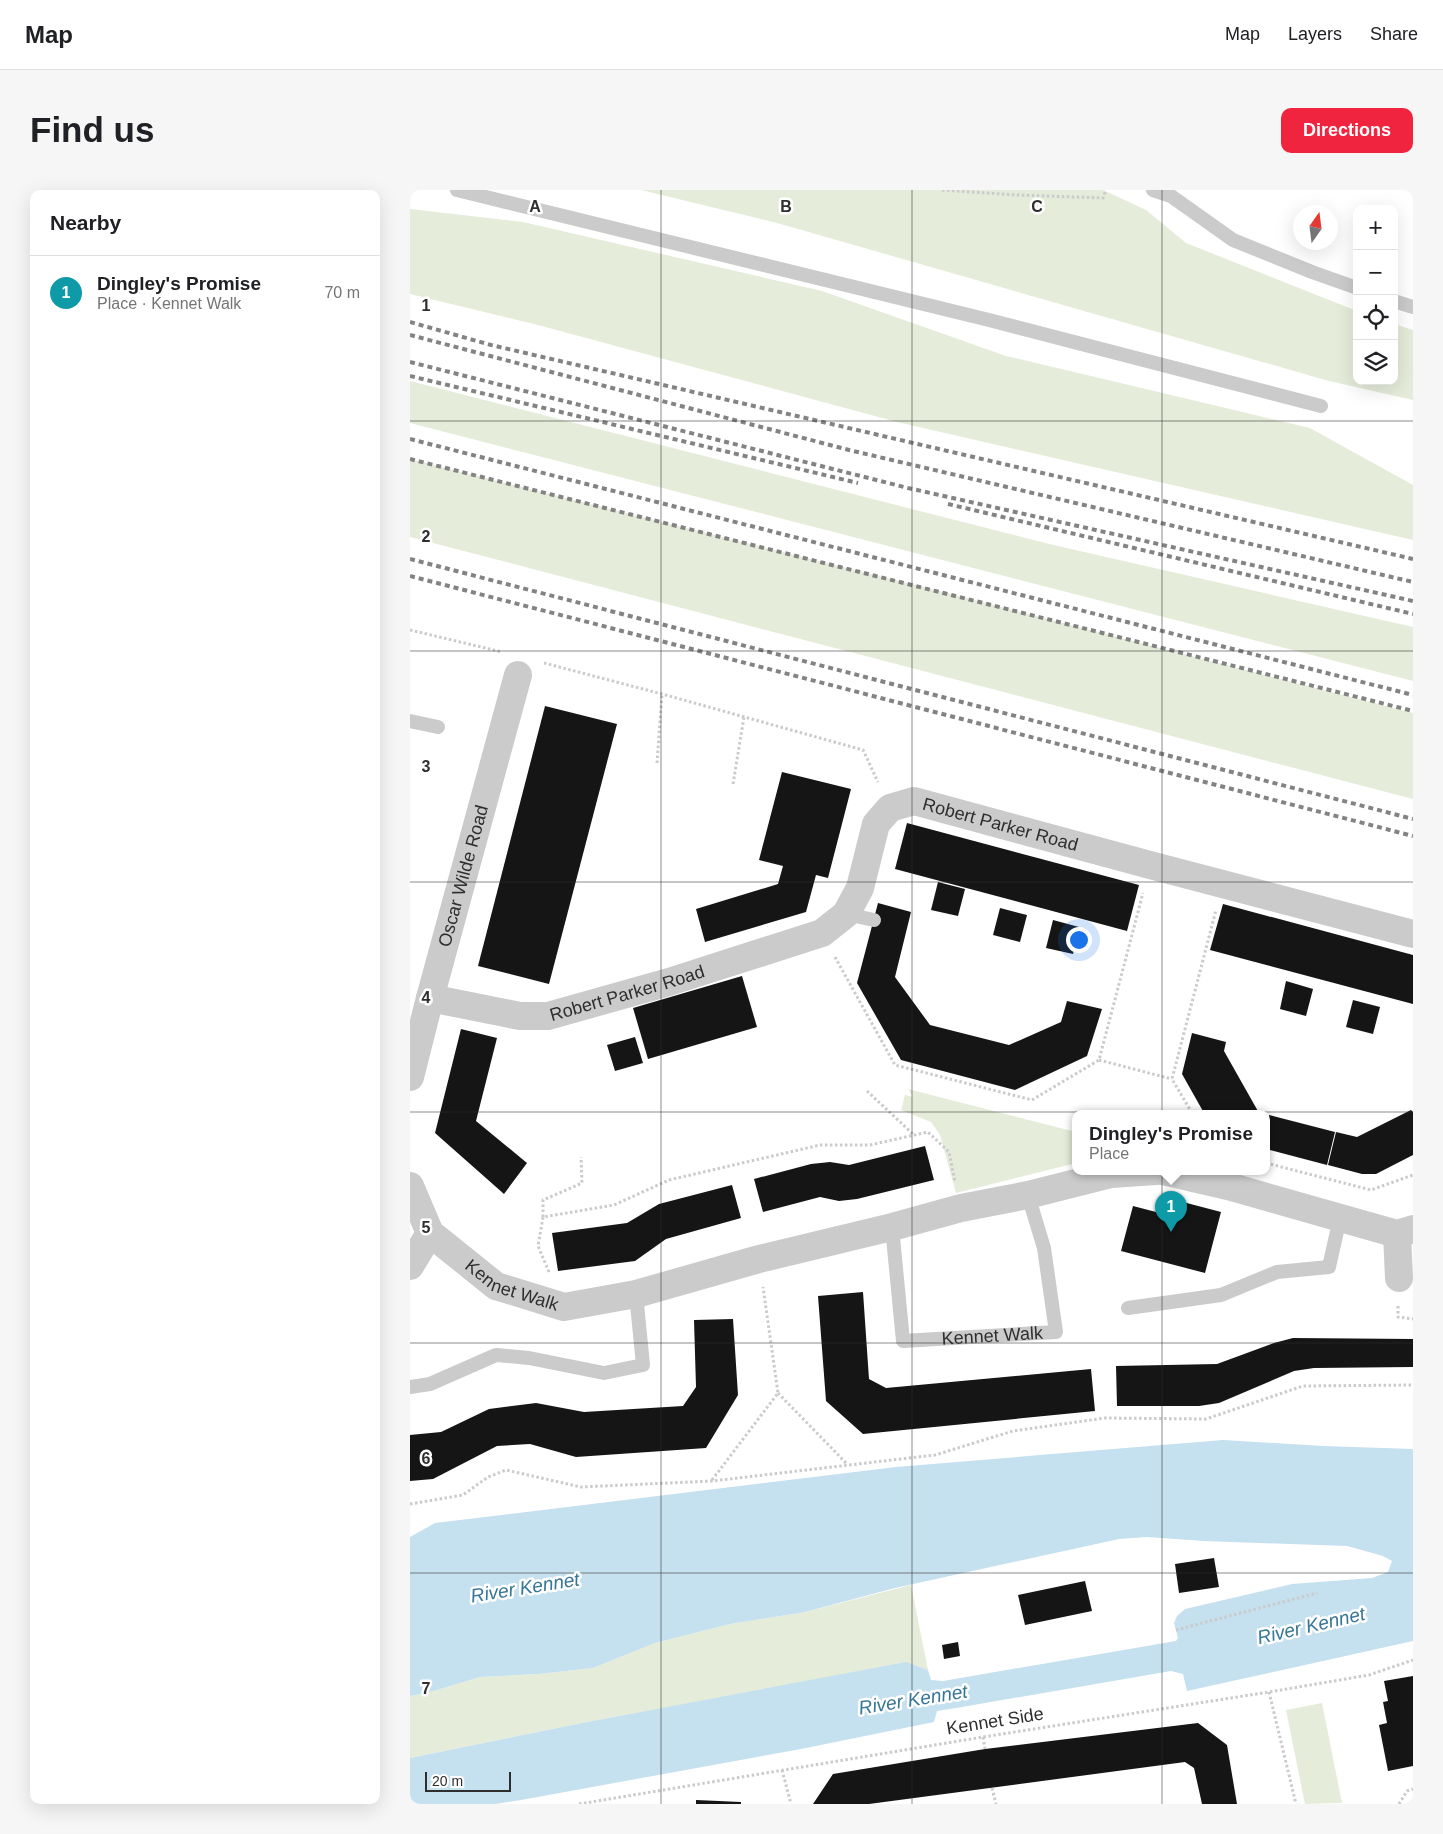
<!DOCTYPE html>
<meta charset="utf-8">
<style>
:root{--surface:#fff;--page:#f6f6f6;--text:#202124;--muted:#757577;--line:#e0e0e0;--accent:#f1243f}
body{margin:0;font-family:Helvetica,sans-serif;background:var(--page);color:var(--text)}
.controls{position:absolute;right:15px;top:15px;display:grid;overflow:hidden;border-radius:10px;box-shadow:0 5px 20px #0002}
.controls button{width:45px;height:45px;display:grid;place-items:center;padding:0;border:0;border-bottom:1px solid var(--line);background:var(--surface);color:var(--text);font:25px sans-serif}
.compass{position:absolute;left:883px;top:15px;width:45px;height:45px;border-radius:50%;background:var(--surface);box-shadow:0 5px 20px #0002;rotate:14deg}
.scale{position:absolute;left:15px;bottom:12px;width:86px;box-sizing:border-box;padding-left:5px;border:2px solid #2e2e2e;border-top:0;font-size:14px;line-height:18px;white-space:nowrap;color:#2e2e2e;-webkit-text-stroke:4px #fff;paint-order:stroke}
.you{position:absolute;left:668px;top:749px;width:18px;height:18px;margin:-12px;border:4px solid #fff;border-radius:50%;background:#1a73e8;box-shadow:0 0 0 8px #1a73e833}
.badge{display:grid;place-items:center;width:32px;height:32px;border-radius:50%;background:var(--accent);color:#fff;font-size:16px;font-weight:700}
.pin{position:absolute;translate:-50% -41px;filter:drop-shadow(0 1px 2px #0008)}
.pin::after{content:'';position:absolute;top:26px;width:18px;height:15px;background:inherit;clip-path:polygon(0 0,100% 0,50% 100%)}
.popup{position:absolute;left:662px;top:920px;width:198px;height:65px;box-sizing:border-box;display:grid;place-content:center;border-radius:10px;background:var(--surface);filter:drop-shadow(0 1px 4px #0005);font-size:16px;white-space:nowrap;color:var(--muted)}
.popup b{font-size:19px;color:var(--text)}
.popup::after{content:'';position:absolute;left:50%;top:100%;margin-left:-10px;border:10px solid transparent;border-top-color:var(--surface)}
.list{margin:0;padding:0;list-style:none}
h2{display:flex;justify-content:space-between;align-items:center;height:65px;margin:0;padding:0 20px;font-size:21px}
h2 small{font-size:16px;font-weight:400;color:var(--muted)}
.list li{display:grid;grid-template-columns:32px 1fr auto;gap:15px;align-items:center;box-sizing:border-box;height:75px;padding:0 20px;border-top:1px solid var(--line)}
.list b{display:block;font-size:19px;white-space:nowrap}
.list p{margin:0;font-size:16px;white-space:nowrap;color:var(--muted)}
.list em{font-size:16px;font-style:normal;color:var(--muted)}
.icon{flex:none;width:28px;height:28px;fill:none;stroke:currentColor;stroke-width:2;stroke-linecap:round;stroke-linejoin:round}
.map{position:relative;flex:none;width:1003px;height:1614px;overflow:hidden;border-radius:10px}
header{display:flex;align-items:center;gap:30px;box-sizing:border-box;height:70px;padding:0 25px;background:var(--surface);border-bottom:1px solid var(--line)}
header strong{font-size:24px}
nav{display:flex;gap:28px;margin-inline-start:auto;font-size:18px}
.intro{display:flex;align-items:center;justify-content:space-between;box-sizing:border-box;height:120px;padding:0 30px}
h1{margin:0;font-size:35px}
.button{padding:12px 22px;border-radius:10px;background:var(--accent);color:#fff;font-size:18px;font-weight:700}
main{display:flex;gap:30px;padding:0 30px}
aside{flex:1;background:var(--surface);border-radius:10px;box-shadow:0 5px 20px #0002}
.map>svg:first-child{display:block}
.green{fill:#e5ecda}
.water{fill:#c5e0ee}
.building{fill:#151515}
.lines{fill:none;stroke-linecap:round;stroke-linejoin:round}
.path{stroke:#cbcbcb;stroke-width:3;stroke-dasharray:2.5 2.5;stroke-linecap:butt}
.lane{stroke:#cbcbcb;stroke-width:14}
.street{stroke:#cbcbcb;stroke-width:28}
.rail{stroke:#838383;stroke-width:4;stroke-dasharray:5 4;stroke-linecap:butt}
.grid{fill:none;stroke:#2e2e2e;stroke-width:1;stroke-opacity:0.55}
.labels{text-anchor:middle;stroke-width:5;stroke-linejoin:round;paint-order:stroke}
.street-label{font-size:18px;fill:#2e2e2e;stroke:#fff}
.water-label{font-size:19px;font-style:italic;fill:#367696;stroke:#fff}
.grid-label{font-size:16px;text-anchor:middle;font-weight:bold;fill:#2e2e2e;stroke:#fff;stroke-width:5;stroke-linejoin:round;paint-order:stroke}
</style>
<header>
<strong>Map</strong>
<nav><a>Map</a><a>Layers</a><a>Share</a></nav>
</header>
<div class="intro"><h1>Find us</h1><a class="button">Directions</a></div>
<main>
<aside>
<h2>Nearby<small></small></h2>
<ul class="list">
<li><span class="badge" style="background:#0f9aa8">1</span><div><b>Dingley's Promise</b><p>Place · Kennet Walk</p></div><em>70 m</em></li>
</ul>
</aside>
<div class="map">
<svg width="1003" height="1614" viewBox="0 0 1003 1614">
<rect width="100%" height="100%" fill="#fff"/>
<g class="green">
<path d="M231,0H693L736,20L776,53L947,121V191H984V134L1003,140V210L919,191L367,33Z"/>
<path d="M0,19L113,32L412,101L596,166L900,238L1003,295V350L487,232L128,135L0,104Z"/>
<path d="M0,191L639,354L1003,437V491L0,233Z"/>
<path d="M0,269L553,407L1003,523V609L0,347Z"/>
<path d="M498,899L666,942V973L546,1003L530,945L521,932L491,920L495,905L503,907Z"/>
<path d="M501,1395L518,1480L496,1473L172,1533L0,1568V1506L17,1503L70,1487L129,1484L183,1478L245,1453L320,1434L395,1422Z"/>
<path d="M912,1513L932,1613L895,1614L876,1520Z"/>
</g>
<path class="water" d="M813,1250L913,1256L1003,1259V1451L777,1501L773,1484L761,1481L552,1517L527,1521L524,1532L391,1559L111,1610L85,1614H0V1568L172,1533L496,1472L518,1480L521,1490L533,1491L766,1451L768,1448L764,1433L767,1426L775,1419L882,1394L962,1388L978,1382L982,1371L973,1366L937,1356L794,1351L737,1347L709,1349L485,1398L395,1422L320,1434L245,1453L183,1478L129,1484L70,1487L17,1503L0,1506V1347L25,1333L486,1277Z"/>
<g class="building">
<path d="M135,516L207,534L139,794L68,776Z"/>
<path d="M372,582L441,599L418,688L406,685L396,722L295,752L286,719L368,694L373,676L349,670Z"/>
<path d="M497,633L729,695L717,741L485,679Z"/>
<path d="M528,692L555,699L548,726L521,720Z"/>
<path d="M468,713L501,722L485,787L520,835L599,855L651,832L657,811L692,819L677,866L605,900L491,870L447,793Z"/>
<path d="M813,714L1003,765V814L800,760Z"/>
<path d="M590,718L617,725L610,752L583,745Z"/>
<path d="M643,730L669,737L663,764L636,758Z"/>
<path d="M332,786L347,837L238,869L223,818Z"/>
<path d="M876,791L903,799L896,826L870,819Z"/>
<path d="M943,810L970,817L963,844L936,837Z"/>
<path d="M51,839L87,848L66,931L117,973L94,1004L25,943Z"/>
<path d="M782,843L816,852L814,861L849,923H794L772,884Z"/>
<path d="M225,847L233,873L205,881L197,855Z"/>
<path d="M1001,920L1003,922V965L966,984H952L918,975L926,942L947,947Z"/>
<path d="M859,925L925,942L917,975L856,959V936Z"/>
<path d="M515,956L524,990L447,1009L429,1011L410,1007L353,1022L344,989L401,974L420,972L439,975Z"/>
<path d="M322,995L331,1028L256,1049L225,1071L148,1081L142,1043L217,1033L249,1014Z"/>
<path d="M750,1006L811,1022L795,1083L711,1061L723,1016L746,1022Z"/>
<path d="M453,1102L459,1189L476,1198L681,1179L685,1221L453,1244L416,1211L408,1106Z"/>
<path d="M323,1129L328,1205L296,1258L166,1267L120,1254L87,1256L23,1289L0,1291V1245L31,1242L79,1219L126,1213L174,1222L273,1216L286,1197L284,1130Z"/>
<path d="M883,1148L1003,1149V1177L904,1178L884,1181L809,1213L789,1216H707L706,1176L807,1174L864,1153Z"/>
<path d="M804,1368L809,1397L769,1403L765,1374Z"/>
<path d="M675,1391L682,1421L615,1435L608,1405Z"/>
<path d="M548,1452L550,1466L534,1469L532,1455Z"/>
<path d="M1003,1486V1576L978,1581L969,1535L977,1533L973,1512L978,1511L974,1491Z"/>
<path d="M788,1533L817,1555L827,1614H792L784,1578L775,1572L459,1614H403L423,1584L575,1559Z"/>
<path d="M286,1610L331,1612V1614H286Z"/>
</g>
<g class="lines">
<g class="path">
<path d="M532,0L607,5L693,8L696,0"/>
<path d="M0,440L92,462"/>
<path d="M134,473L252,504L453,560L468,592"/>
<path d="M247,573L252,504"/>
<path d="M323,594L334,527"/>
<path d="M425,767L485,875L622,910L689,870L733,703"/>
<path d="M689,870L762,889"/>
<path d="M457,901L504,945"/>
<path d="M782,923L762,889L806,720"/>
<path d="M856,973L961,1000L1003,985"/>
<path d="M133,1027V1010L172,993L171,967"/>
<path d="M139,1082L128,1056L133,1027L204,1015L259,990L410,955H460L518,942L539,962L545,992"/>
<path d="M988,1116V1127L1003,1129"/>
<path d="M368,1203L437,1274"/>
<path d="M302,1290L368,1203L353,1097"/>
<path d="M0,1314L53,1305L78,1287L96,1280L171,1297L302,1291L525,1265L603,1241L695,1228L796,1229L893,1196L1003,1195"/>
<path d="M766,1440L907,1403"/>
<path d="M859,1502L886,1614"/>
<path d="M573,1547L575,1559"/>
<path d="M372,1580L381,1614"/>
<path d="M582,1598L586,1614"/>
<path d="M169,1614L573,1547L859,1502L959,1485L1003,1470"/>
<path d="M989,1614L997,1601L1003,1599"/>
</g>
<g class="lane">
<path d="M47,0L579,130L911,216"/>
<path d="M743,0L761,6L823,50L902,82L947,98"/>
<path d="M984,111L1003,117"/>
<path d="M0,531L28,537"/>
<path d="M436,724L464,730"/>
<path id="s1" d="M482,1037L493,1151L646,1142L634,1058L618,1005"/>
<path d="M718,1118L811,1105L867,1082L919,1077L930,1028"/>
<path d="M0,1197L20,1194L86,1165L119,1168L194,1183L233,1175L226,1104"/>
</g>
<g class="street">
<path id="s2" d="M20,808L110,826H138L259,792L412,743L436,724L450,698L466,634L480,618L504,611L740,675L1003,744"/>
<path id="s3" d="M0,887L20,808L108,485"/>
<path d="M753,981L818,996L987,1044L1003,1039"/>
<path id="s4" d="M0,996L20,1043L86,1096L154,1117L226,1104L349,1069L482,1037L551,1018L618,1005L701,984L746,981"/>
<path d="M987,1044L989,1088"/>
<path d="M0,1076L20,1043"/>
</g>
<g class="rail">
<path d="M0,132L81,155L1003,369"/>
<path d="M0,145L439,260L1003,392"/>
<path d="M0,172L498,298L1003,411"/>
<path d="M0,186L448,293"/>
<path d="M0,249L1003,505"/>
<path d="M0,269L1003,521"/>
<path d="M538,314L1003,424"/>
<path d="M0,369L1003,629"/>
<path d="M0,386L1003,646"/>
</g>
</g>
<path class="grid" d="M251,0V1614M502,0V1614M752,0V1614M0,231H1003M0,461H1003M0,692H1003M0,922H1003M0,1153H1003M0,1383H1003"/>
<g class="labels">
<g class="street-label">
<text dy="6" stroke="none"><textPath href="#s2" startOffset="668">Robert Parker Road</textPath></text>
<text dy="6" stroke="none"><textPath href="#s3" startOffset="208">Oscar Wilde Road</textPath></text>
<text dy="6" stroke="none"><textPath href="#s2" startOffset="202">Robert Parker Road</textPath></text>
<text dy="6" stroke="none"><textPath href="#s4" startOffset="150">Kennet Walk</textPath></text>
<text dy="6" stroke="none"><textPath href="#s1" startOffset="204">Kennet Walk</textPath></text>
<text transform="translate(585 1531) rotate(-9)" y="6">Kennet Side</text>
</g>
<g class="water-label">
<text transform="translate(115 1397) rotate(-9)" y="7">River Kennet</text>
<text transform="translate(901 1435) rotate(-13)" y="7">River Kennet</text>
<text transform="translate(503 1509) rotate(-9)" y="7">River Kennet</text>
</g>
</g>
<g class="grid-label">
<text x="125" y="22">A</text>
<text x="376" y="22">B</text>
<text x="627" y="22">C</text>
<text x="16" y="121">1</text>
<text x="16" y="352">2</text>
<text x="16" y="582">3</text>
<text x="16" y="813">4</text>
<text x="16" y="1043">5</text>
<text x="16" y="1274">6</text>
<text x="16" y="1504">7</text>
</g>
</svg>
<div class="controls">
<button>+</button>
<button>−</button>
<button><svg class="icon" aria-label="locate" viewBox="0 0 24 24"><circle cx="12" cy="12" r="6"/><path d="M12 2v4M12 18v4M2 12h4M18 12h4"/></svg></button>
<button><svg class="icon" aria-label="layers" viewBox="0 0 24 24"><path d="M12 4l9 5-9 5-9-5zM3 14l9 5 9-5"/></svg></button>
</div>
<svg class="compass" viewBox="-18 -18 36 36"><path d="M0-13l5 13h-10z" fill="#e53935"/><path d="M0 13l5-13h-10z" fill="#757577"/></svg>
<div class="scale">20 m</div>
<div class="you"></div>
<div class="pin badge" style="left:761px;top:1042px;background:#0f9aa8">1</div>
<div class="popup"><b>Dingley's Promise</b>Place</div>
</div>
</main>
